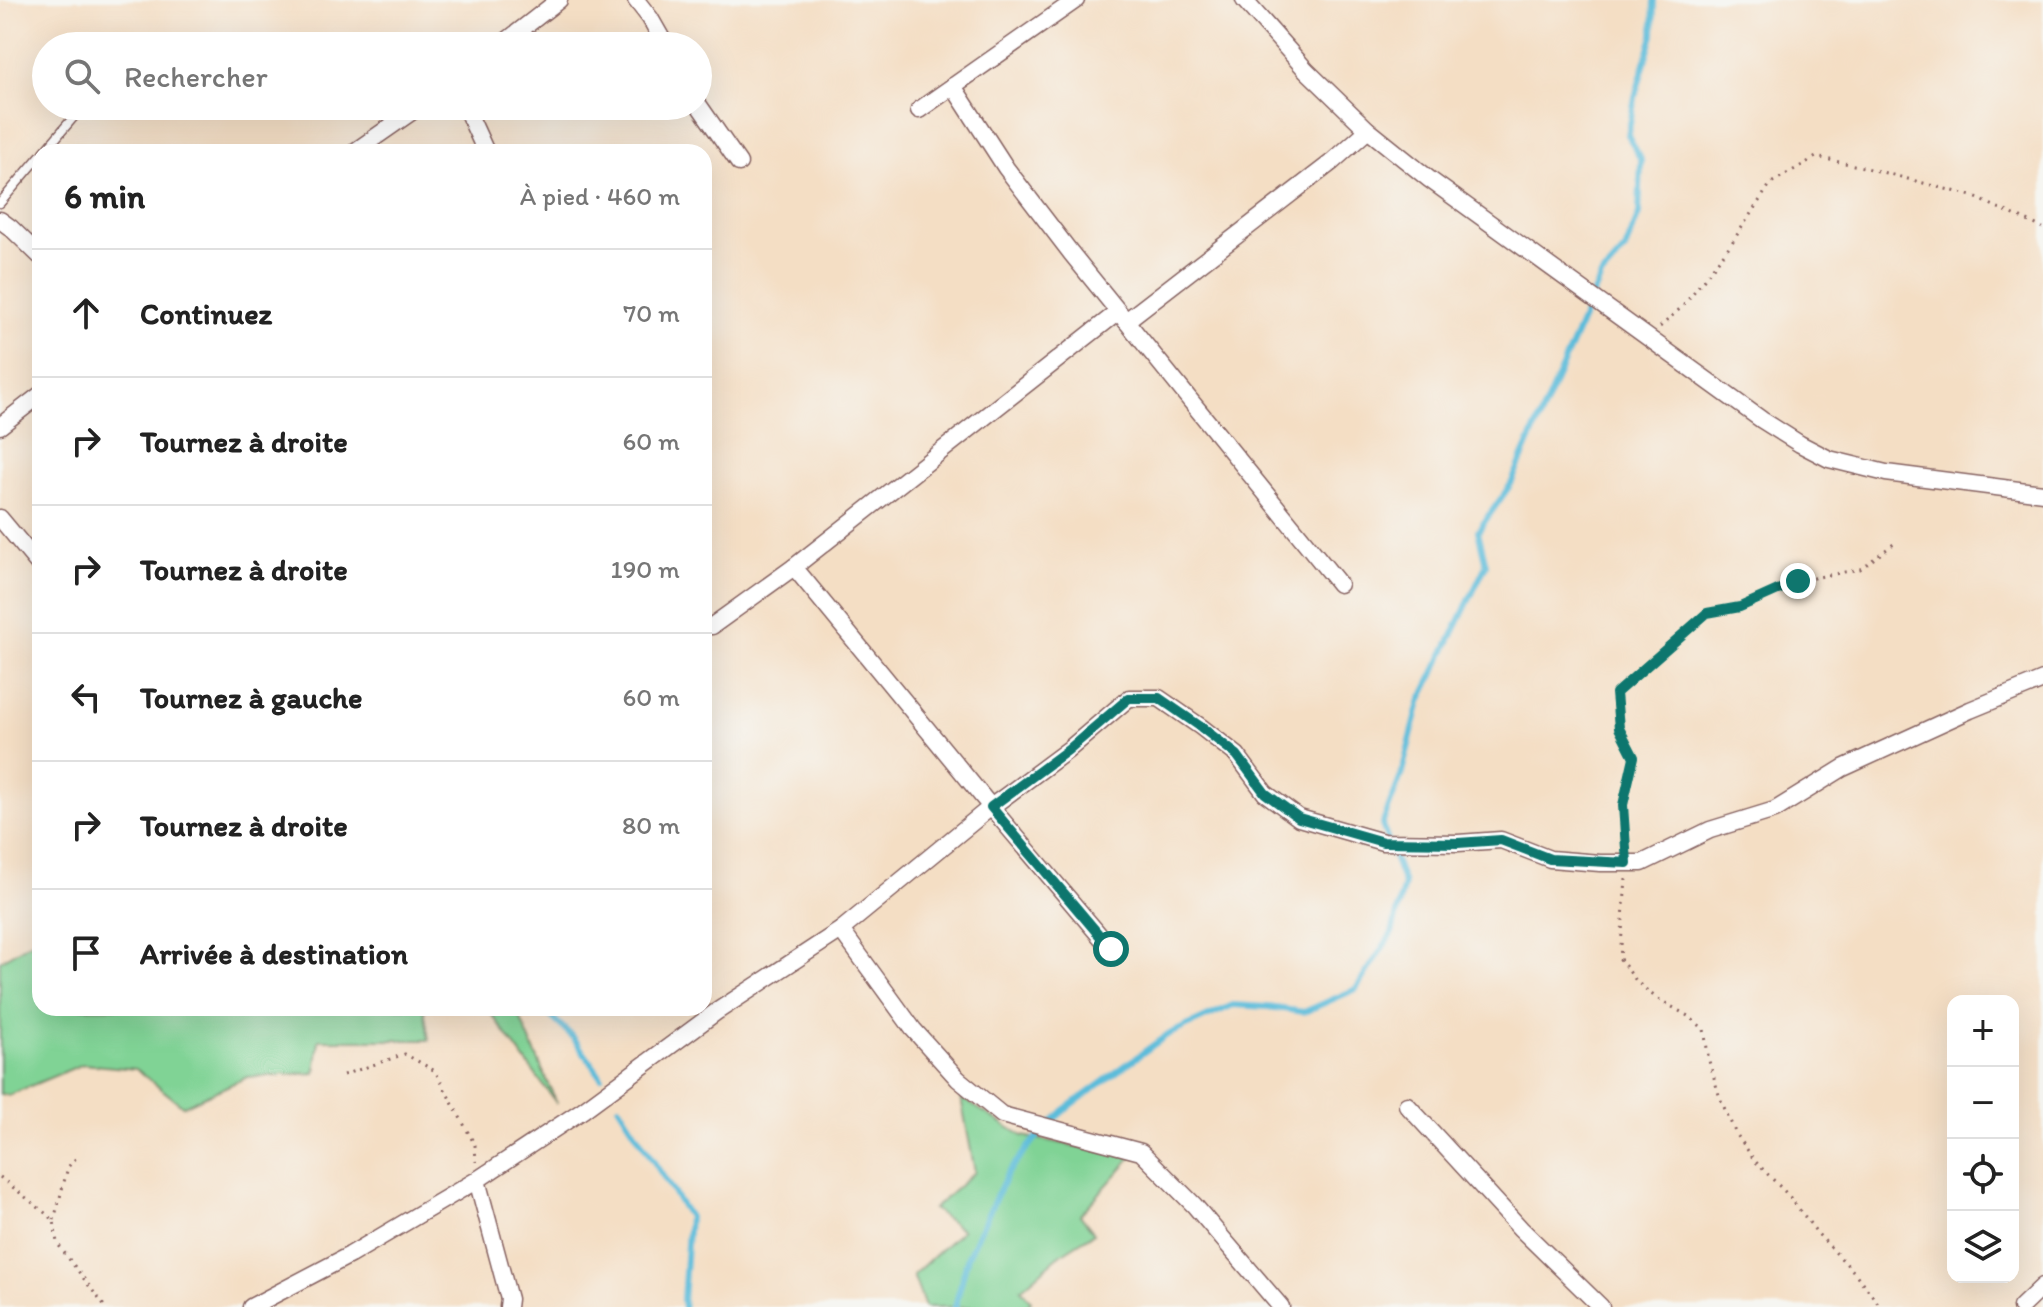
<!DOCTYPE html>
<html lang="fr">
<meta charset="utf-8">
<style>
:root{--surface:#fff;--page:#f6f6f6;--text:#222;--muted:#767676;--line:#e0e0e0}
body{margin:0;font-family:Itim,sans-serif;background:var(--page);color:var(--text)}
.controls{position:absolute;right:24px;bottom:24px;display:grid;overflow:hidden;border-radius:16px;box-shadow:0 8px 32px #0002}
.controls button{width:72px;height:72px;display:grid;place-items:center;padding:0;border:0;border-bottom:2px solid var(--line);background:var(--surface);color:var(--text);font:40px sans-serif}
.stop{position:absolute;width:24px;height:24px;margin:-18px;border:6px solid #0f766e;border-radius:50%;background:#fff}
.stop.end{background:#0f766e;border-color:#fff;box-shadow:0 2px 8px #0008}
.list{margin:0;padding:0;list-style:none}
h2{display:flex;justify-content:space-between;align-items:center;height:104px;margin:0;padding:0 32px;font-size:34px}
h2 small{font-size:26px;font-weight:400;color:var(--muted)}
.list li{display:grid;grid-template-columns:52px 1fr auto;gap:24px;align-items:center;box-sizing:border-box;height:128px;padding:0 32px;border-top:2px solid var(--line)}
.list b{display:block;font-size:30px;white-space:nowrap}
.list em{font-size:26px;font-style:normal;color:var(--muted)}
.icon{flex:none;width:44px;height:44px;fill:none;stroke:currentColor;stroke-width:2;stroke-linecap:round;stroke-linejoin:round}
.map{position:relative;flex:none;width:2043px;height:1307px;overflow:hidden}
.search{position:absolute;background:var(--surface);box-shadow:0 8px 32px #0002;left:32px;top:32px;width:680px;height:88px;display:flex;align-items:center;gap:20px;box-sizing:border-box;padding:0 28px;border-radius:44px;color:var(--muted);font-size:30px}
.panel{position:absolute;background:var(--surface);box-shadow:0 8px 32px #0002;left:32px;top:144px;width:680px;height:872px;border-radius:24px}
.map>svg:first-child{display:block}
.green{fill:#80d395;stroke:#657960;stroke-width:2}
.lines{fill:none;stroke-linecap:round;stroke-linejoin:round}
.stream{stroke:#5cbcda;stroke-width:6}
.service-casing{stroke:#866261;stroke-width:11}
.minor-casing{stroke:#866261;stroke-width:19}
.path{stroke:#866261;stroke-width:3;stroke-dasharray:2 6;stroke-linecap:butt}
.service{stroke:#fff;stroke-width:8}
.minor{stroke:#fff;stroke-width:16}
.route{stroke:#0f766e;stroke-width:10}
</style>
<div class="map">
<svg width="2043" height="1307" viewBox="0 0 2043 1307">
<rect width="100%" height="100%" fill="#f6f6f2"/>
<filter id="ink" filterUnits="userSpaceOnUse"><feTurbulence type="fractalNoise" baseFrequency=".0125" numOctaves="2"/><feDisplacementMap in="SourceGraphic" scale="16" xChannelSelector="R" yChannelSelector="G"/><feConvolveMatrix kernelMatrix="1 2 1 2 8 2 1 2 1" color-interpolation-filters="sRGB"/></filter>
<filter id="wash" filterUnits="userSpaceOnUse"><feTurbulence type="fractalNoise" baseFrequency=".006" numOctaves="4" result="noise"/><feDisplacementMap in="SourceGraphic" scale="32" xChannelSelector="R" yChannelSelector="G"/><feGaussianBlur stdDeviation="1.8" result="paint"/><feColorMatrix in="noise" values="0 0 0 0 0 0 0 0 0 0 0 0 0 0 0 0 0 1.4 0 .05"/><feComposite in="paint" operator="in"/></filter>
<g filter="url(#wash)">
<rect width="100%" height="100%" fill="#f4dec4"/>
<g class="green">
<path d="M40,935V1008H424L429,1040H319L315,1073L247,1077L183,1106L136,1069L83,1064L9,1095L0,1094V961L33,941Z"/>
<path d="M486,1008H516L557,1104L487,1008Z"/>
<path d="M961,1098L1023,1136L1132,1157L1080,1215L1094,1233L1061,1254L1021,1289L1031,1301L1026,1307H925L913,1275L962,1230L933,1209L975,1172Z"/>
</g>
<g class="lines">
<g class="stream">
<path d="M542,1008L573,1037L601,1077"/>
<path d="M619,1107L689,1217L683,1300L684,1307"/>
<path d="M955,1307L968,1256L1007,1174L1029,1146L1063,1111L1167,1035L1233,1005L1268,1007L1304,1012L1356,989L1392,933L1404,884L1382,825L1401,776L1420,702L1486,565L1478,531L1511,484L1601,277L1625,250L1639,214L1641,160L1628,135L1635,97L1653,35L1654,0"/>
</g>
</g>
</g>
<g filter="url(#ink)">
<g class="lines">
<defs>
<g id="service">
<path d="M44,152L83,106"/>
<path d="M0,203L40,156"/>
</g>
<g id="minor">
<path d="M636,0L650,18L666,46"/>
<path d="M1244,0L1306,70L1368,130L1429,179L1762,420L1800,444L1829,459L1886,473L2043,493"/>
<path d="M500,46L559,0"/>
<path d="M953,86L1006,168L1071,253L1339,584"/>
<path d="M698,104L739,163"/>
<path d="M465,106L486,152"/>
<path d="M919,110L1076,0"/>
<path d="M354,152L420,106"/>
<path d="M0,220L11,228L40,256"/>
<path d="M1126,321L1332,162L1368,130"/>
<path d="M0,426L40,395"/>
<path d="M0,518L40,566"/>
<path d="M794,567L991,807L1111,949"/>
<path d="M712,626L794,567L1118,312"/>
<path d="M841,930L913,1029L958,1079L1002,1115L1141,1152L1194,1205L1281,1307"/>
<path d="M1407,1105L1521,1229L1601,1307"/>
<path d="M477,1180L509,1299L508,1307"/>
<path d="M251,1307L350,1255L477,1180L583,1110L716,1012L841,930L991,807L1068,750L1129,698H1159L1201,727L1237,755L1265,793L1299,818L1383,842L1458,843L1501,840L1550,859L1600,863H1642L1710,830L1775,810L1843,768L1970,710L2043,680"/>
<path d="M2021,1307L2043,1286"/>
</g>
</defs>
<use href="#service" class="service-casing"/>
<use href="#minor" class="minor-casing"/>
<g class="path">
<path d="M1660,327L1683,306L1731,244L1771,183L1816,157L1863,167L1972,196L2043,228"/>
<path d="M1626,847L1623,805L1634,757L1619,728L1616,693L1707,613L1740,607L1798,581L1860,569L1895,543"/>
<path d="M1626,879L1620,959L1637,982L1655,997L1688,1016L1704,1029L1709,1061L1720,1098L1735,1132L1755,1161L1789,1196L1818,1234L1855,1273L1881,1307"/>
<path d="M343,1075L405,1054L435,1071L475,1145L476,1162"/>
<path d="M0,1177L54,1220L57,1243L105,1307"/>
<path d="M54,1220L68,1167L76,1158"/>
</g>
<use href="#service" class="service"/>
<use href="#minor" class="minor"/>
</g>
</g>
<g class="lines" filter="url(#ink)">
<path class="route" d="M1111,949L991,807L1068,750L1129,698H1159L1201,727L1237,755L1265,793L1299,818L1383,842L1458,843L1501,840L1550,859L1627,863L1623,805L1634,757L1619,728L1616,693L1707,613L1740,607L1798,581"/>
</g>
</svg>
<div class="controls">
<button>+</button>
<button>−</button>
<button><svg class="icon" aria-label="locate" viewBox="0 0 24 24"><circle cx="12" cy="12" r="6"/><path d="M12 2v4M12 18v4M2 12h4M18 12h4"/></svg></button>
<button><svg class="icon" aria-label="layers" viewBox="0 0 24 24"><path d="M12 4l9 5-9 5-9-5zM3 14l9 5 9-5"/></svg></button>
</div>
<div class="stop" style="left:1111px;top:949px"></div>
<div class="stop end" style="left:1798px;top:581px"></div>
<div class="search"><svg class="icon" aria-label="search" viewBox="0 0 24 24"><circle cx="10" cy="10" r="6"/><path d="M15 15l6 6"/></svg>Rechercher</div>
<section class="panel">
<h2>6 min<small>À pied · 460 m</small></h2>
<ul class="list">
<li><svg class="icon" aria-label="ahead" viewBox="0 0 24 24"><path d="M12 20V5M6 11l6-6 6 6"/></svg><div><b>Continuez</b></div><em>70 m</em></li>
<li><svg class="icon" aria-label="right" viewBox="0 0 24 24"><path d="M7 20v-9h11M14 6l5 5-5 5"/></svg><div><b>Tournez à droite</b></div><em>60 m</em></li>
<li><svg class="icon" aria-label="right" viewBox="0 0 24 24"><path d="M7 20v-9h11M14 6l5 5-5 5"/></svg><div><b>Tournez à droite</b></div><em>190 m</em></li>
<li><svg class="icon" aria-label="left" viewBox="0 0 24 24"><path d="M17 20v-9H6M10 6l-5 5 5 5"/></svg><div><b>Tournez à gauche</b></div><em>60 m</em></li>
<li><svg class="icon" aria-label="right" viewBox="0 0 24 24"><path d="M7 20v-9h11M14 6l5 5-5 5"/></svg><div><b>Tournez à droite</b></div><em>80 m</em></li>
<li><svg class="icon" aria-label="arrive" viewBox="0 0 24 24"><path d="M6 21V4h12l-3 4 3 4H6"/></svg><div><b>Arrivée à destination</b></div></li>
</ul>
</section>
</div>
